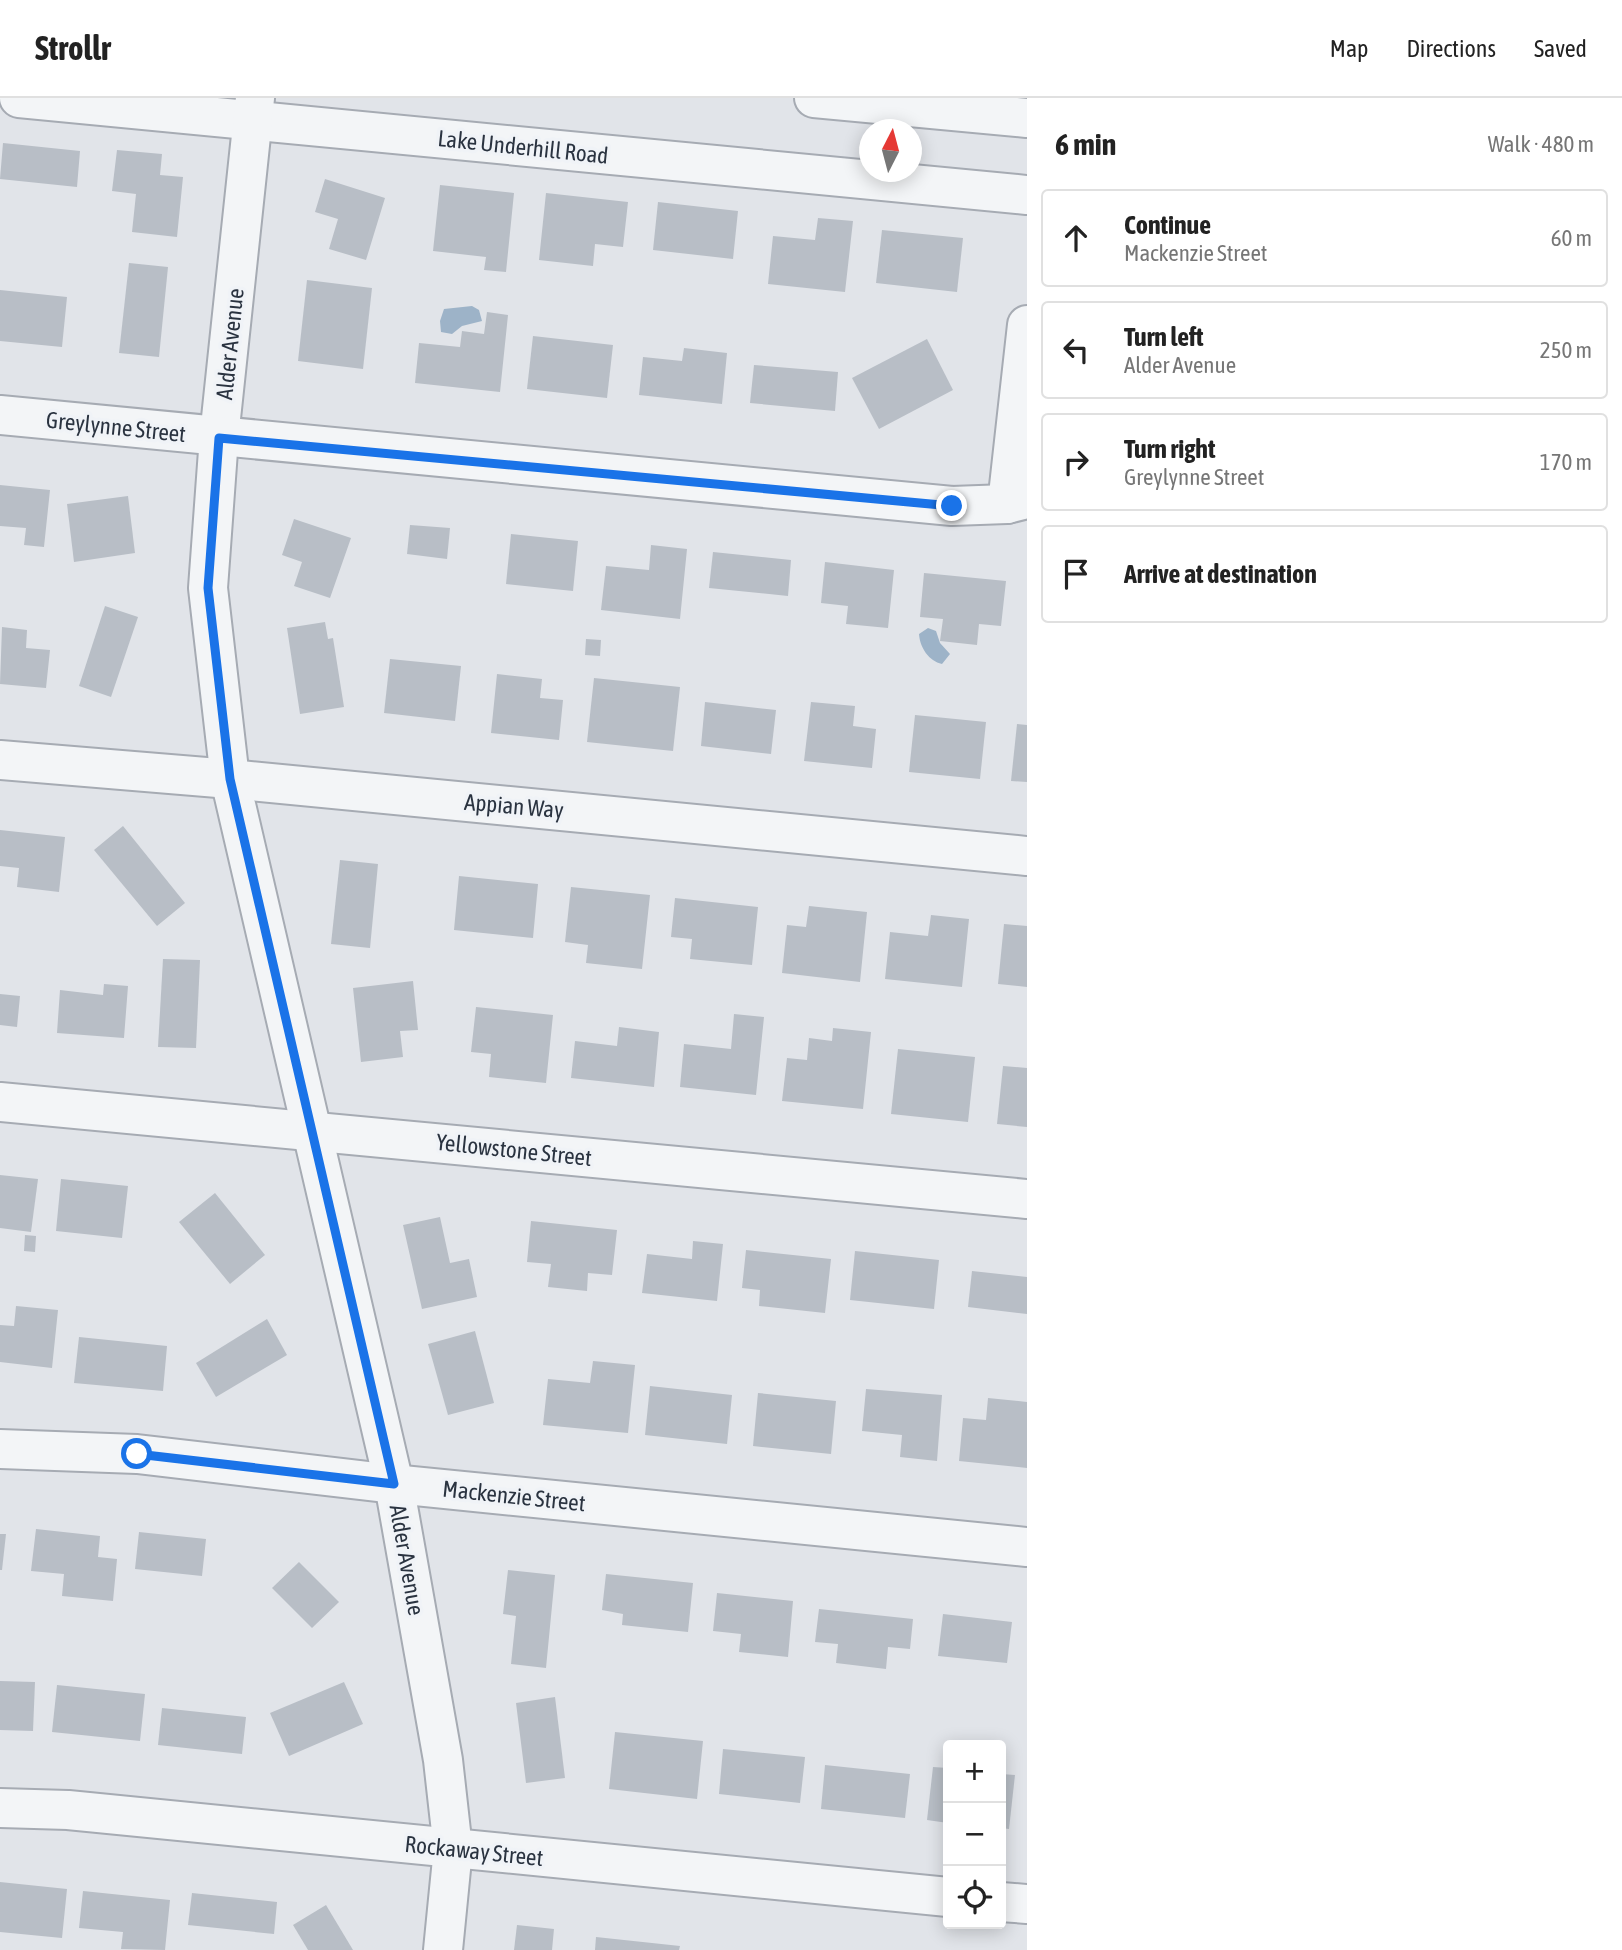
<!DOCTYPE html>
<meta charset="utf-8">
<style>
:root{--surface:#fff;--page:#f6f6f6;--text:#222;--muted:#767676;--line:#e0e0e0}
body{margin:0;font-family:"Asap Condensed",sans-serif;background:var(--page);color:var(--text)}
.controls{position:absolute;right:21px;bottom:21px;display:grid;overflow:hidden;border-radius:7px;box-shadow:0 4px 18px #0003}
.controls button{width:63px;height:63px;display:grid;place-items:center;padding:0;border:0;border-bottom:2px solid var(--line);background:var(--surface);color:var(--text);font:35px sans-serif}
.compass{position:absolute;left:859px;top:21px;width:63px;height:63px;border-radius:50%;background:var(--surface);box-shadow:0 4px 18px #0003;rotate:6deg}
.stop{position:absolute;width:21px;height:21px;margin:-16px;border:5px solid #1a73e8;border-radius:50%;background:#fff}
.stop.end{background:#1a73e8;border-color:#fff;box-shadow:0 2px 7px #0008}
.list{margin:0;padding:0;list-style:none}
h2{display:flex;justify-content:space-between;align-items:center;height:91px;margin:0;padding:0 28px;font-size:30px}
h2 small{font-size:23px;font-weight:400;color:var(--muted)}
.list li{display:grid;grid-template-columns:46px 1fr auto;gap:21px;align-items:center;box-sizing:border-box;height:98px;margin:0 14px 14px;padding:0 14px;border:2px solid var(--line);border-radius:7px}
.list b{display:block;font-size:26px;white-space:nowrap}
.list p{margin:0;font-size:23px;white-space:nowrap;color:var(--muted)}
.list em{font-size:23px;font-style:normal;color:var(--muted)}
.icon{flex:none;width:38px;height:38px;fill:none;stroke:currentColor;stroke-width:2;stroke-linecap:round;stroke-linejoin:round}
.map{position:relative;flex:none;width:1027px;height:1852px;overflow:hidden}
header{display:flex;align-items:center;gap:42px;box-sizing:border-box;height:98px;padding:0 35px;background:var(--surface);border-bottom:2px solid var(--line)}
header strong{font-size:33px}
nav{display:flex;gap:38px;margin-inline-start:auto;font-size:24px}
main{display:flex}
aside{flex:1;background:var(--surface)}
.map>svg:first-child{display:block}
.water{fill:#9db3c8}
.building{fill:#b8bec6}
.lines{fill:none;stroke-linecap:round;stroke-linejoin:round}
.minor-casing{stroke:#a6abb3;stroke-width:42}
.minor{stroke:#f3f5f7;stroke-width:38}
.route{stroke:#1a73e8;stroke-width:9}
.labels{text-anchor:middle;stroke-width:7;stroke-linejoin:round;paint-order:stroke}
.street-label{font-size:23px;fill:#2a3340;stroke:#f0f3f7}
</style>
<header>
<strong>Strollr</strong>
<nav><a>Map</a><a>Directions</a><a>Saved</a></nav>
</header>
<main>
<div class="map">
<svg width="1027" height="1852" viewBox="0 0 1027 1852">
<rect width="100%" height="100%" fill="#e1e4e9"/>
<g class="water">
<path d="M472,208L479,212L482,223L462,228L452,236L441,234L440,223L444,211Z"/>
<path d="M928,530L936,533L940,545L950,556L942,566C929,563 920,550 919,536Z"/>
</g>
<g class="building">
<path d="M3,45L80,53L77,89L0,81Z"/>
<path d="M117,52L162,56L160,77L183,79L177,139L132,134L136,96L112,93Z"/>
<path d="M325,81L385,100L366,162L329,151L338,121L315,114Z"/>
<path d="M440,87L514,95L506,174L484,172L486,159L433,153Z"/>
<path d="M546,95L628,104L623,149L595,146L593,168L539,162Z"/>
<path d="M658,104L738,113L733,161L653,152Z"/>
<path d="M818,120L853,123L845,194L768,186L773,138L815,142Z"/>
<path d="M882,132L963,140L957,194L876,185Z"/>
<path d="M129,165L168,169L159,259L119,255Z"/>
<path d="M307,182L372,190L363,271L298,263Z"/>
<path d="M0,192L67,199L62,249L0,243Z"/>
<path d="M487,214L508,217L500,294L415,285L419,245L460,249L462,233L484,236Z"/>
<path d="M533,238L613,247L607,300L527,291Z"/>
<path d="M927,241L953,292L879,331L852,280Z"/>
<path d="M684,250L727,255L722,306L639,297L643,259L682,263Z"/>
<path d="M754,267L838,274L835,313L750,305Z"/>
<path d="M0,387L50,392L44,449L24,447L26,430L0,428Z"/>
<path d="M128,398L135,455L74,464L67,406Z"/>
<path d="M294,421L351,440L330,500L294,488L302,464L282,457Z"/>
<path d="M410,427L450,430L447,461L407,456Z"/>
<path d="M511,436L578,443L573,493L506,486Z"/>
<path d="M651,447L687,451L680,521L601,512L606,468L649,472Z"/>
<path d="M713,454L791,462L788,498L709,490Z"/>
<path d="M825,464L894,472L888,530L846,526L848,508L821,505Z"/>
<path d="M924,475L1006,483L1001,528L979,526L977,547L940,543L943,521L920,519Z"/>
<path d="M105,508L138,519L111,599L79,588Z"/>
<path d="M325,524L328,541L333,540L344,609L300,616L287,530Z"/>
<path d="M2,529L27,532L26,550L50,552L46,590L0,586Z"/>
<path d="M586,541L601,542L600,558L585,557Z"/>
<path d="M390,561L461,568L455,623L384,615Z"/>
<path d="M497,576L542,581L540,600L563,602L559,642L491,635Z"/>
<path d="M594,580L680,589L673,653L587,644Z"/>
<path d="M705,604L776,612L771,656L701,648Z"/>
<path d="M811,604L855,608L853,628L876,631L872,670L804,663Z"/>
<path d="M915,617L986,624L980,681L909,674Z"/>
<path d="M1017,626L1027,627V684L1011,683Z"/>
<path d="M123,728L185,805L157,828L94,752Z"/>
<path d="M0,732L65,739L59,794L17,789L19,770L0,768Z"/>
<path d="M340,762L378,766L370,850L331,846Z"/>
<path d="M459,778L538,786L533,840L454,832Z"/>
<path d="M571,789L650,797L642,871L586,865L588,847L565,844Z"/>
<path d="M675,800L758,809L752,867L690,861L692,841L671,839Z"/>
<path d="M809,808L867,814L860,884L782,875L787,827L806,829Z"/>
<path d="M931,817L969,821L962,889L885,881L890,834L928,838Z"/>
<path d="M1004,826L1027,828V889L998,886Z"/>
<path d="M163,861L200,862L196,950L158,949Z"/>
<path d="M413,883L418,932L400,933L403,959L361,964L353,890Z"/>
<path d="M104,886L128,888L124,940L57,935L60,892L103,897Z"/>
<path d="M0,896L20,898L17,929L0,927Z"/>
<path d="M476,909L553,917L546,985L489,979L491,956L471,954Z"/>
<path d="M734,916L764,919L756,997L680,989L684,946L731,951Z"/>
<path d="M619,929L659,934L654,989L571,980L575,943L617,948Z"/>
<path d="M833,930L871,934L863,1011L782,1003L787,960L807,962L809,940L832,943Z"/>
<path d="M898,951L975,959L968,1024L891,1016Z"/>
<path d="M1003,968L1027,970V1029L997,1026Z"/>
<path d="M0,1077L38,1081L31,1134L0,1130Z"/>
<path d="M61,1081L128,1088L122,1140L56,1133Z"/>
<path d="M215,1095L265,1157L230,1186L179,1124Z"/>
<path d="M440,1119L450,1165L469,1161L477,1199L422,1211L403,1127Z"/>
<path d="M531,1123L617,1132L612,1177L588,1175L587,1193L548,1189L551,1166L527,1164Z"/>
<path d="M25,1137L36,1138L35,1154L24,1153Z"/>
<path d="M693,1143L723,1146L717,1203L642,1195L647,1156L692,1161Z"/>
<path d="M746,1152L831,1161L825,1215L759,1208L760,1192L742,1190Z"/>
<path d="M855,1153L939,1162L934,1211L850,1202Z"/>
<path d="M972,1173L1027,1179V1216L968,1209Z"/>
<path d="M16,1208L58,1212L52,1270L0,1264V1227L14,1228Z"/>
<path d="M267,1221L287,1257L216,1299L196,1265Z"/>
<path d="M475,1233L494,1305L448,1317L428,1246Z"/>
<path d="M79,1239L167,1248L163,1293L74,1285Z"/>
<path d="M593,1263L635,1267L628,1335L543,1327L548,1281L590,1285Z"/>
<path d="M650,1288L732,1297L727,1346L645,1337Z"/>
<path d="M866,1291L942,1297L937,1363L900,1359L902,1337L862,1333Z"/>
<path d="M758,1295L836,1303L831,1356L753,1348Z"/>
<path d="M988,1300L1027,1304V1370L959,1363L963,1320L986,1322Z"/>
<path d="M36,1431L100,1438L98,1459L117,1461L113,1503L62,1498L64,1476L31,1473Z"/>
<path d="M139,1434L206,1441L202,1478L135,1471Z"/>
<path d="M0,1436H6L2,1472H0Z"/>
<path d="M299,1464L339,1504L312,1530L272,1490Z"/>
<path d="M508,1472L555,1477L546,1570L511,1566L516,1518L503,1516Z"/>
<path d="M606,1476L693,1485L688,1534L622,1527L623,1516L602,1512Z"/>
<path d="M717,1495L793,1503L788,1559L739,1554L741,1536L713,1533Z"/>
<path d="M819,1511L913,1521L910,1551L888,1549L886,1571L836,1565L838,1546L815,1544Z"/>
<path d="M943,1516L1012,1524L1007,1565L938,1558Z"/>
<path d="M0,1583L35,1584L33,1633L0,1632Z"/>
<path d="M344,1584L363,1626L289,1658L270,1615Z"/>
<path d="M57,1587L145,1596L140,1643L52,1634Z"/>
<path d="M555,1599L565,1680L526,1685L516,1605Z"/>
<path d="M162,1610L246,1619L242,1656L158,1647Z"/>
<path d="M615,1634L703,1643L697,1701L609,1691Z"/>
<path d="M723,1651L805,1659L800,1705L719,1696Z"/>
<path d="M825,1667L910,1676L905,1720L821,1711Z"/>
<path d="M933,1669L948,1670V1725L927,1722Z"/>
<path d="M1001,1676L1015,1677L1009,1731L1001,1730Z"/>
<path d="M0,1784L67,1791L62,1840L0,1834Z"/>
<path d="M83,1793L170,1802L165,1852L121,1851L123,1834L79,1830Z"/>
<path d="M192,1795L277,1804L274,1836L188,1827Z"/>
<path d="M326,1807L353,1852H308L293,1827Z"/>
<path d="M517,1827L554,1831L552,1852H514Z"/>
<path d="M596,1839L680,1848L679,1852H595Z"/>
</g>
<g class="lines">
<defs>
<g id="minor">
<path d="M19,0L1027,97"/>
<path d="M255,0L219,339L208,490L230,681L394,1386L443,1662L453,1751L443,1852"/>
<path d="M814,0L1027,20"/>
<path d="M0,317L952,408L1007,406L1027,401"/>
<path d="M1007,406L1027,227"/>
<path d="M0,662L230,681L1027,758"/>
<path d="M0,1004L1027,1101"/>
<path d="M0,1351L137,1356L394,1386L1027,1449"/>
<path d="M0,1710L68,1712L948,1799"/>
<path d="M1001,1804L1027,1806"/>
</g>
</defs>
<use href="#minor" class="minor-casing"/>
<use href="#minor" class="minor"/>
</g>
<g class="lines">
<path class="route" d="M137,1356L394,1386L230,681L208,490L219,340L952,408"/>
</g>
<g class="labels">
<g class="street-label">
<text transform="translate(523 49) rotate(6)" y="8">Lake Underhill Road</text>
<text transform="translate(230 246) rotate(-84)" y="8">Alder Avenue</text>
<text transform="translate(116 329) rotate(6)" y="8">Greylynne Street</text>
<text transform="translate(514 708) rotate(5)" y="8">Appian Way</text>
<text transform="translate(514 1052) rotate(6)" y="8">Yellowstone Street</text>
<text transform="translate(514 1398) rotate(6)" y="8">Mackenzie Street</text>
<text transform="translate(407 1462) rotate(80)" y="8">Alder Avenue</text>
<text transform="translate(474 1753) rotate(6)" y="8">Rockaway Street</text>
</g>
</g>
</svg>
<div class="controls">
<button>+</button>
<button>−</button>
<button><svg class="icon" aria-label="locate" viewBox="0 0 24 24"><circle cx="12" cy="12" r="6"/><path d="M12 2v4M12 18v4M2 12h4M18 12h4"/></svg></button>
</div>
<svg class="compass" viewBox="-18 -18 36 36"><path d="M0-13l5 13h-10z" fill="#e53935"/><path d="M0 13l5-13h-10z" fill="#767676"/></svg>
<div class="stop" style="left:137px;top:1356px"></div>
<div class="stop end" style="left:952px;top:408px"></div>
</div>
<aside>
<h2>6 min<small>Walk · 480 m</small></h2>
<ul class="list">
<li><svg class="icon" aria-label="ahead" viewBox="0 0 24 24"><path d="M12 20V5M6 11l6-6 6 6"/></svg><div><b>Continue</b><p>Mackenzie Street</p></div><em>60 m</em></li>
<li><svg class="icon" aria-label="left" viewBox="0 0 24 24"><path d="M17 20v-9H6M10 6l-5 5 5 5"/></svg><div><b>Turn left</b><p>Alder Avenue</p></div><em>250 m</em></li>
<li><svg class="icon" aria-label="right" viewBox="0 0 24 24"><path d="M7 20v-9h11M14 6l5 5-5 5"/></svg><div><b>Turn right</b><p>Greylynne Street</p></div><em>170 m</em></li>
<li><svg class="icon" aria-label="arrive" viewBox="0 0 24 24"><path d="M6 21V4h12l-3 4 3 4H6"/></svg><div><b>Arrive at destination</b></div></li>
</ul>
</aside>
</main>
